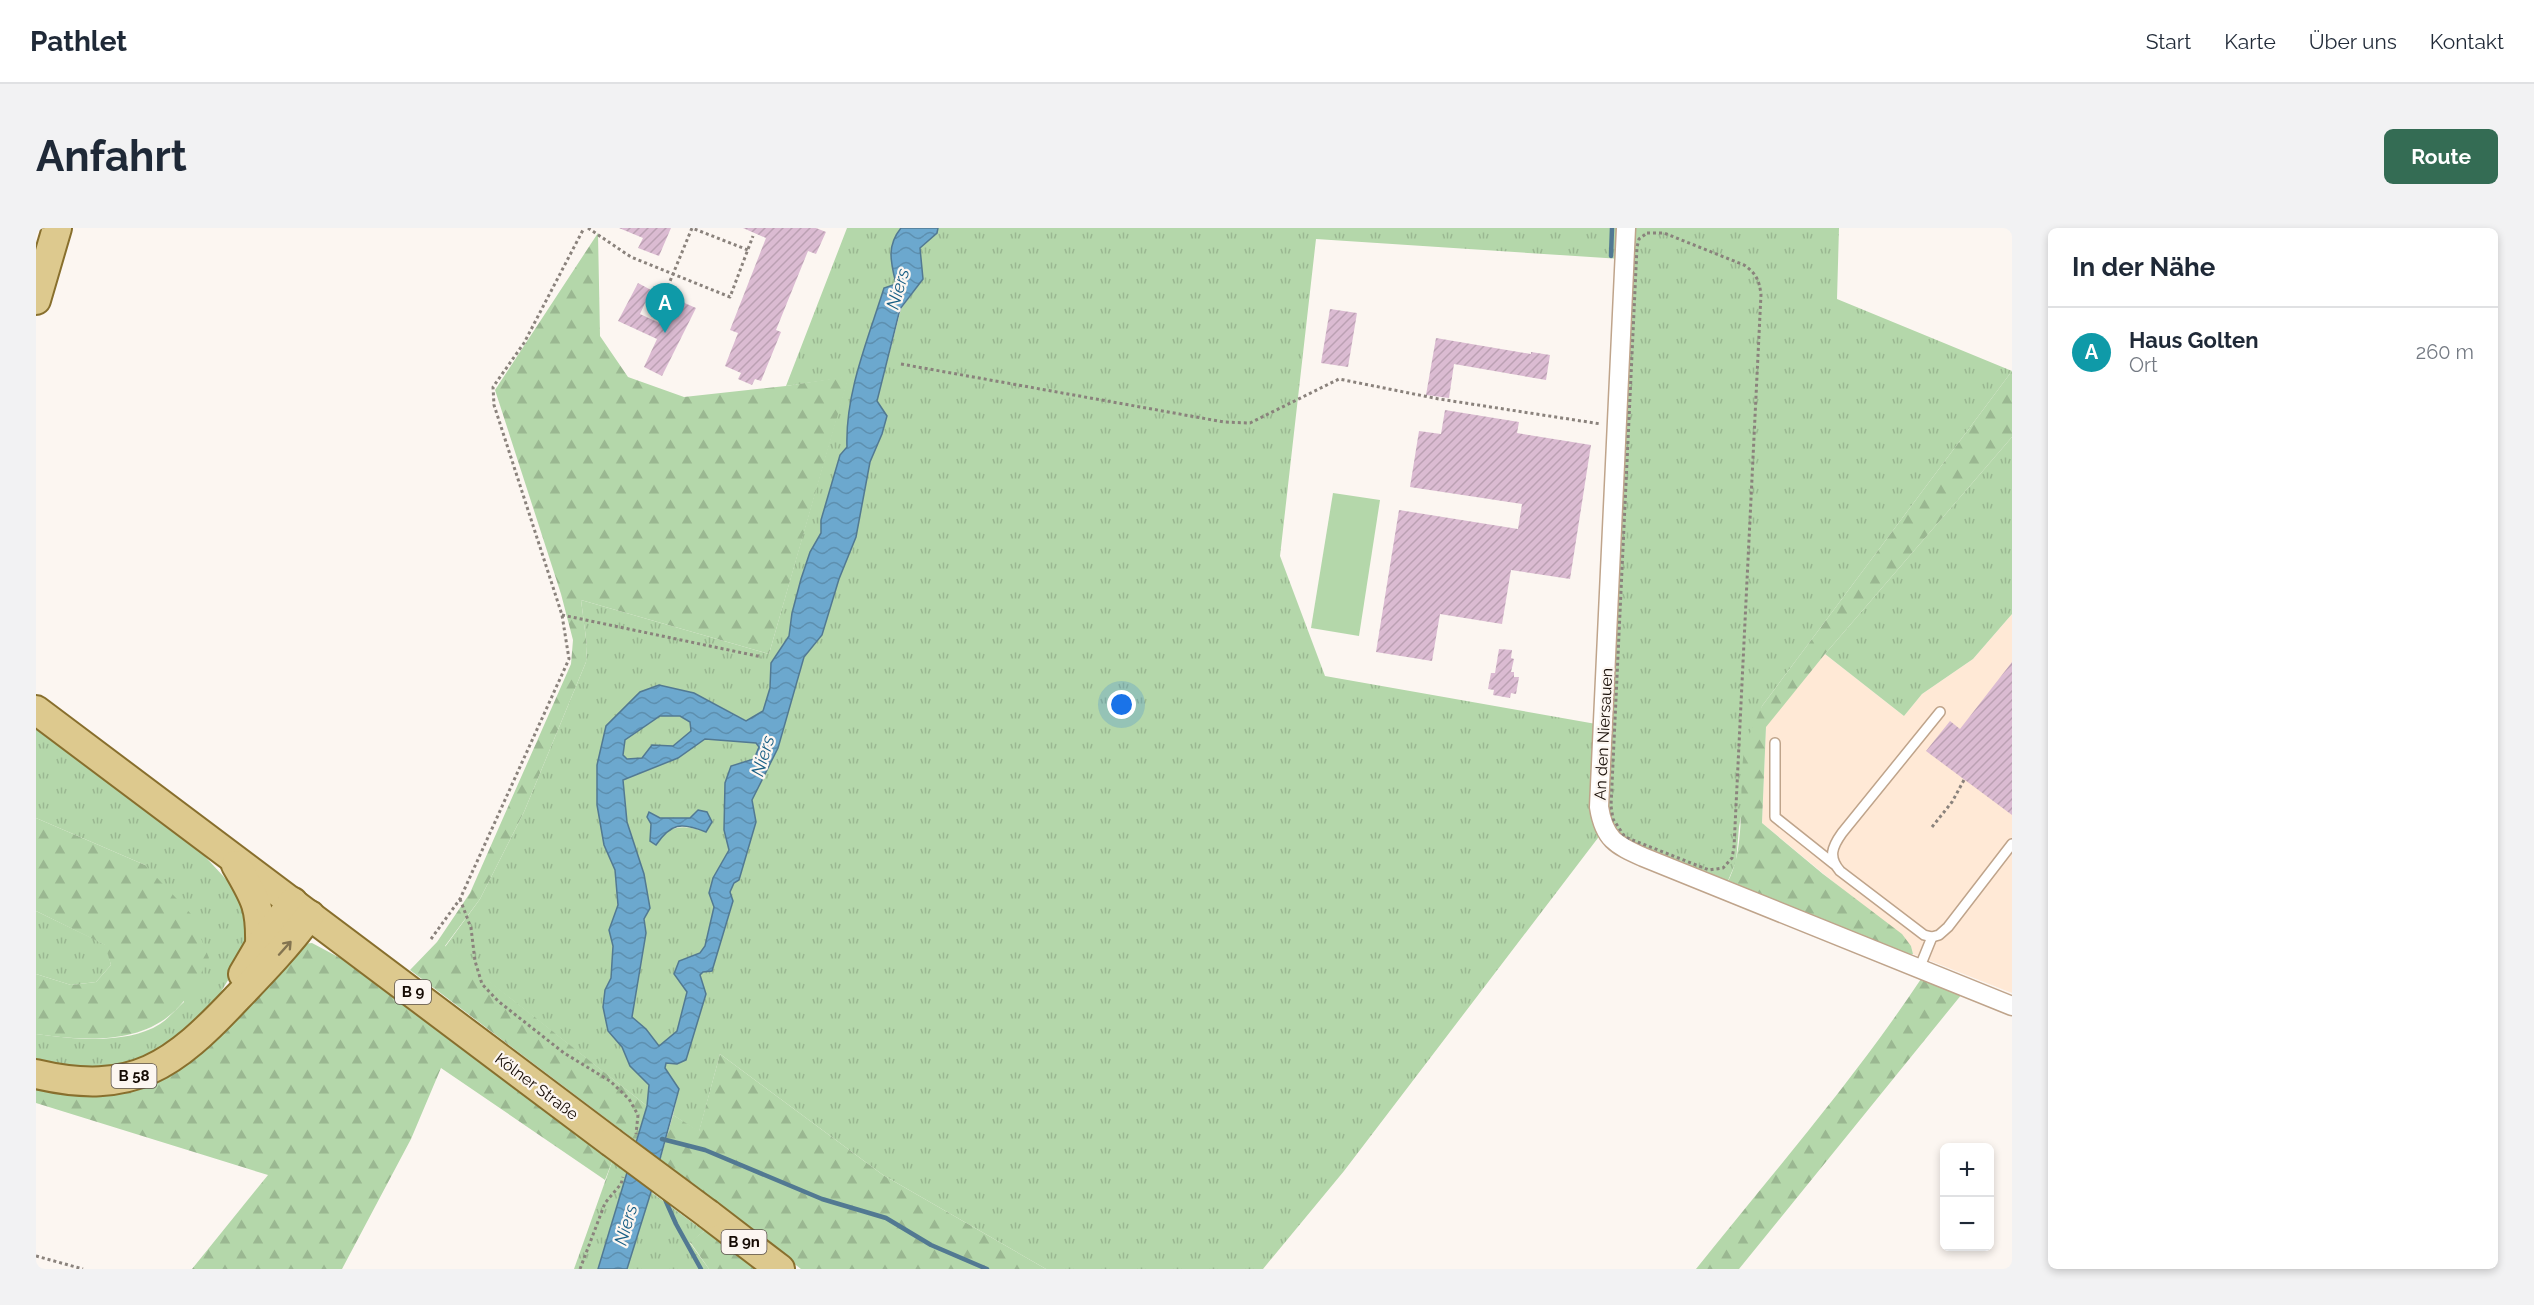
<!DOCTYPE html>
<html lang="de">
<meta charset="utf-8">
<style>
:root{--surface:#fff;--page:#f2f2f3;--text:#1f2937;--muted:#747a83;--line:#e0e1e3;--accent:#346c54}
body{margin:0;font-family:Raleway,sans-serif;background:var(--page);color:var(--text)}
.controls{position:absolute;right:18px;bottom:18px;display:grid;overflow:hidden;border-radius:9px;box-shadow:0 3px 9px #0003}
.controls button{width:54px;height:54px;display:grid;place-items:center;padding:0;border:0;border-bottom:2px solid var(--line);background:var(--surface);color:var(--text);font:30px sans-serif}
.you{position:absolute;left:1086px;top:477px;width:21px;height:21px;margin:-15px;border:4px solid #fff;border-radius:50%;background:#1a73e8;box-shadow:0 0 0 9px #1a73e833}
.badge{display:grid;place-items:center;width:39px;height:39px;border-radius:50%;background:var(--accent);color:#fff;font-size:20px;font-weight:700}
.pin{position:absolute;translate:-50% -50px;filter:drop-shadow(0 2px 3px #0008)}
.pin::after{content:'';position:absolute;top:32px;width:21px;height:18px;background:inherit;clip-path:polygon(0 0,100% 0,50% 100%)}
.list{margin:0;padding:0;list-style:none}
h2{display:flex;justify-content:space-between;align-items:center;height:78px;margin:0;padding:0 24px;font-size:26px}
h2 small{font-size:20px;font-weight:400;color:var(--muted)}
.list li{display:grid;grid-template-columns:39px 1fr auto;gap:18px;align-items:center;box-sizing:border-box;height:90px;padding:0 24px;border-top:2px solid var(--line)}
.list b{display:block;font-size:22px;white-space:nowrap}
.list p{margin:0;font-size:20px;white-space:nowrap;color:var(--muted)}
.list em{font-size:20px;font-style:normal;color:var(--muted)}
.map{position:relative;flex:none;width:1976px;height:1041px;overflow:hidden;border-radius:9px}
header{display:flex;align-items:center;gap:36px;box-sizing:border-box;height:84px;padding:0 30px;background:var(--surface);border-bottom:2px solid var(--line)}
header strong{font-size:28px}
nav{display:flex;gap:33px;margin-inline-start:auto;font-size:21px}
.intro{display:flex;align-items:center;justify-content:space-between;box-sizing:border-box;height:144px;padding:0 36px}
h1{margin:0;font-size:42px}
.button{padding:15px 27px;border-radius:9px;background:var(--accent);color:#fff;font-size:21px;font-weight:700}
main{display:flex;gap:36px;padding:0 36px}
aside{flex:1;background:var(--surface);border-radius:9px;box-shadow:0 3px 9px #0003}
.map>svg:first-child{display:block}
.built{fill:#ffe9d6}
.grass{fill:url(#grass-tufts);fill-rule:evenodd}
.forest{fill:url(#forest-firs)}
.green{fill:#b4d7aa}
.water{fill:url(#water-waves);stroke:#527992;stroke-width:1.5;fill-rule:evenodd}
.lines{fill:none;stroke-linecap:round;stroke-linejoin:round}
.stream{stroke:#527992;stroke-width:4.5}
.building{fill:url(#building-hatch)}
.service-casing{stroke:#bfa48b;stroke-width:12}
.minor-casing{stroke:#bfa48b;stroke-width:21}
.primary-casing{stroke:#886f2d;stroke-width:32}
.path{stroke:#8a827c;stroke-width:3;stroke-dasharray:3 3;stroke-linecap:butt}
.service{stroke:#fff;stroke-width:9}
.minor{stroke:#fff;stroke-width:18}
.primary{stroke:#ddc98e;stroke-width:28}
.primary-bridge-casing{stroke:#886f2d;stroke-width:32;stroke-linecap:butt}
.primary-bridge{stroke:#ddc98e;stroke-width:28}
.oneway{stroke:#837450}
.labels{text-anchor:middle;stroke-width:4.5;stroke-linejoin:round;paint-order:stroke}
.shield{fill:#fcf6f1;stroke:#5b524c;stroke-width:1.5}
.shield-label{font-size:15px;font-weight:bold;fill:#160c05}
.street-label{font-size:16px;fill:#160c05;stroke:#fcf6f1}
.water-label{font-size:18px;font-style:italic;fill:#175e84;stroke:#fcf6f1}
</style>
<header>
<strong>Pathlet</strong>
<nav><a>Start</a><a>Karte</a><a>Über uns</a><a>Kontakt</a></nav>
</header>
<div class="intro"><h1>Anfahrt</h1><a class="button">Route</a></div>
<main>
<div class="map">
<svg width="1976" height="1041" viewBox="0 0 1976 1041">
<defs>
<pattern id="grass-tufts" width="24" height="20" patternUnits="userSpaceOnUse" patternTransform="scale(1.5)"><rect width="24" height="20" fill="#b4d7aa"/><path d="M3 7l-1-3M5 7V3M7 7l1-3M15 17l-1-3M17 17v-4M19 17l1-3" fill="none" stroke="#9ab791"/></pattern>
<pattern id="forest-firs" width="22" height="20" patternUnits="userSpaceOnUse" patternTransform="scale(1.5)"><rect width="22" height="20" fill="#b4d7aa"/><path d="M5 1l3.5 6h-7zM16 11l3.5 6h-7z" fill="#9ab791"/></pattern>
<pattern id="water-waves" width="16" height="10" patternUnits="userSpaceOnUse" patternTransform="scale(1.5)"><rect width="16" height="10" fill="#6ca8ce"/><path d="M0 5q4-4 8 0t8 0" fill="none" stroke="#5d8faf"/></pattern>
<pattern id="building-hatch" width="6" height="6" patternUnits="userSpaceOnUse" patternTransform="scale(1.5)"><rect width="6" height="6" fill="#dbbbd2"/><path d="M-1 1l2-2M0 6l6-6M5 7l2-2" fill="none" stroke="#bba0b3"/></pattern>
</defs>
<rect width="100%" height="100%" fill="#fcf6f1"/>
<path class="built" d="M1976,386V765L1877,726L1875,718L1726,595L1730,498L1789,426L1868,488L1886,466L1937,431Z"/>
<g class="grass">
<path d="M811,0H865C850,18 855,35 860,56L848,60L824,133L811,198V219L785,292V305L774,324L765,351L756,385L753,408L735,435L734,460L727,483L711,493L658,465L570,499L568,617L579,642L582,677L573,702L577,718L575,750L569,762L572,803L586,819L594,838L613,857L611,878L409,719L444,671L488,584L550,434L551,418L545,372L733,426L812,149L750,158Z"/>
<path d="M902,0H1803L1801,71L1976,143L1726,478L1703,599L1700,634L1691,655L1568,602L1308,943L1227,1041H1010L847,947L684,826L663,904L637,887L643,861L629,840L630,834L664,747L688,703L697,674L694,664L720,594L716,572L742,520L768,429L786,407L803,351L820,309L834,234L846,206L841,173L865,81L887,51L884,20L901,5ZM1280,11L1585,31L1577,499L1289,448L1244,328Z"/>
<path d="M1976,209V386L1937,431L1886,466L1868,488L1789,426Z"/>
<path d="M624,488H644L654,494L655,503L637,518L616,517L606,530L590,531L587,527L589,512Z"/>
<path d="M0,498L164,623L212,675L213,718L175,780L162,795L111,832L65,843L0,836V806C37,811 91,817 124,796C132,791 140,781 148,774L109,637L0,590Z"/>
<path d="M669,511L720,515L723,519L688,602L693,622L677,650L678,679L669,718L664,725L643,733L651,764L641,803L623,818L610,801L596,789L610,705L608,691V646L591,594L587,552L642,530ZM624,590H655L670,604C646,595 634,599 614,613L615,596Z"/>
<path d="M0,683L70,717L75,737L60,754L35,757L0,746Z"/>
<path d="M576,934L591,945L562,1041H538Z"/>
<path d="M615,964L668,1003L654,1015L673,1041H591Z"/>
</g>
<g class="forest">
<path d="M562,5L564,108L592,149L648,169L750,158L813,148L733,426L545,372L551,418L550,434L488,584L444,671L409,718L611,878L600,913L374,742L401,714L434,665L535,436L537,412L525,366L459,162Z"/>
<path d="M1976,143V209L1789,426L1730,499L1726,595L1787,646L1866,706L1875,718L1877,726L1871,728L1691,655C1710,623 1703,568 1707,531C1709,512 1719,495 1726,478Z"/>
<path d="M0,590L109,637L155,686L173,730C165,744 158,762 147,774C111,818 51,813 0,806V746L35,757L60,754L75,737L69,717L0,683Z"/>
<path d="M276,715L306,731L576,934L569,952L405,840L375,911L306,1041H156L232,947L0,875V857L78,862L266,716Z"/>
<path d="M1885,751L1926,766L1703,1041H1660C1736,946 1818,852 1885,751Z"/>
<path d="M684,826L847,947L1010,1041H765L624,932L637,887L663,903Z"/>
<path d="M668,1003L683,1007L729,1041H673L654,1014Z"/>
</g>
<path class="green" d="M1297,265L1344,272L1323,408L1275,400Z"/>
<g class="water">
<path d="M865,0H902L901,5L884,20L887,51L864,81L841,173L851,188L846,206L834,234L820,309L803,351L786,407L768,429L742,520L716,572L720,594L703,652L698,655L694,664L697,673L676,743L667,744L664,747L670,766L650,832L641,836L630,835L629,840L643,861L615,964L591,1041H562L611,878L613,857L594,838L586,819L572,803L567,779L569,762L575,750L577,718L573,702L582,677L579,642L568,617L561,577V537L570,498L604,464L623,457L658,465L710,493L727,483L734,460L735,435L753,408L756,385L765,351L774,324L785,305V292L804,227L811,219C809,165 832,111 848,60L860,56C855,35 850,18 865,0ZM624,488H644L654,494L655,503L637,518L616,517L606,530L591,531L587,527L589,512ZM669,511L720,515L723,519L718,531L695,538L689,555L688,602L693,622L677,650L673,665L678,679L669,718L664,725L643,733L638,746L651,764L641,803L623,818L610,801L596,789L610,705L608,691L614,680L608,646L591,594L587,552L642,530Z"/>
<path d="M662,582L671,584L676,594L670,604C645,594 635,595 620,617L614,613L615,596L611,589L613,584L624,590H654Z"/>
</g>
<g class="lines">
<g class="stream">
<path d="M1575,28L1576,0"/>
<path d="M626,911L669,922L786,971L850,990L895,1017L951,1041"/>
<path d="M628,969L640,996L665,1041"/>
</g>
</g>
<g class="building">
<path d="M583,0H635L623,28L602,20L607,10Z"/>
<path d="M707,0H780L790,4L780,26L772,23L740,102L745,104L725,153L719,151L716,157L702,151L705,145L689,138L702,105L694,102L730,10Z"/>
<path d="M602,55L615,62L604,86L632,99L644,73L660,80L626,148L608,139L621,111L582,93Z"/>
<path d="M1294,81L1321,85L1312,139L1285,135Z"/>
<path d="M1400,110L1495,126V124L1514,127L1510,152L1418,136L1413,170L1390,167Z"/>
<path d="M1409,182L1483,194L1481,205L1555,217L1534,351L1475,342L1466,396L1404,386L1396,433L1340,424L1363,282L1482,301L1486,276L1374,259L1383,203L1405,206Z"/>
<path d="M1463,421L1476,422L1475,430L1478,431L1475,444H1478V449H1483L1480,466L1475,465L1474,470L1457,467L1458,462L1452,461L1455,445H1459Z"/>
<path d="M1976,434V587L1890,523L1914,493L1924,501Z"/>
</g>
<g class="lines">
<defs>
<g id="service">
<path d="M1739,515V589L1798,636"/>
<path d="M1896,709L1903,707L1912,699L1976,616"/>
<path d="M1883,741L1896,709L1888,707L1804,643C1792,629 1796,619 1806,605L1904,484"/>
</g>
<path id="minor" d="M1590,0L1563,579C1568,611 1580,617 1607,629L1976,778"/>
<g id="primary">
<path d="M0,72L21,0"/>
<path d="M0,482L575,914"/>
<path d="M200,637C219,670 225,678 224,717"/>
<path d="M207,746L224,717L257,674"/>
<path d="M0,846C97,869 138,837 201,770C227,743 252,717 274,687"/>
<path d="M672,986L744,1041"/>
</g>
</defs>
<use href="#service" class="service-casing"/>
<use href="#minor" class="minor-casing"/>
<use href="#primary" class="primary-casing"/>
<g class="path">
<path d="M552,0L595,29L694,69L717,8"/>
<path d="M1611,5H1628L1708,37C1720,45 1723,52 1725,66L1698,619L1696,630L1687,640L1673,642L1589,609L1577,591L1575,578L1601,19L1603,11Z"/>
<path d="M625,75L656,0L712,22"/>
<path d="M865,136L1188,194L1214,195L1303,151L1403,171L1565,196"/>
<path d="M526,387L726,429"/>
<path d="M1896,599L1916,574L1928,552"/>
<path d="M424,671L435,700L439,733L446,756L462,773L528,825L574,853L593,871L602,887L600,906"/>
<path d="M395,711L424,671L533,431L526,387L458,177L457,159L488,115L548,0"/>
<path d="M0,1028L47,1041"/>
<path d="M544,1041L569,975L585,956L587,949"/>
</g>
<use href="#service" class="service"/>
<use href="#minor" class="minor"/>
<use href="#primary" class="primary"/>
<defs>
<path id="primary-bridge" d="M575,914L672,986"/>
</defs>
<use href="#primary-bridge" class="primary-bridge-casing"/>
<use href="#primary-bridge" class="primary-bridge"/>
</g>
<defs><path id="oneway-shaft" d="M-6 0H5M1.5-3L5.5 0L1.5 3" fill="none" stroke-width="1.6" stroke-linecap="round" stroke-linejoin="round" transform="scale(1.5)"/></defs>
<use class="oneway" href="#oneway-shaft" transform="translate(249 720) rotate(-48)"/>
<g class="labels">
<g class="shield">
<rect x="359" y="752" width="36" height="24" rx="4.5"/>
<rect x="75.5" y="836" width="45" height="24" rx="4.5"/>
<rect x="685.5" y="1002" width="45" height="24" rx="4.5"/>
</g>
<g class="shield-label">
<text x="377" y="769">B 9</text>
<text x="98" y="853">B 58</text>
<text x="708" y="1019">B 9n</text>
</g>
<g class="street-label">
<text transform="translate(1567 506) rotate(-87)" y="6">An den Niersauen</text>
<text transform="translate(501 858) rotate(37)" y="6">Kölner Straße</text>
</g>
<g class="water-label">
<text transform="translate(862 61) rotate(-74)" y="6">Niers</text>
<text transform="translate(727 528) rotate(-73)" y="6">Niers</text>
<text transform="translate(590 997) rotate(-74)" y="6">Niers</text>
</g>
</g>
</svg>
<div class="controls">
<button>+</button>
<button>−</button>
</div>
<div class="you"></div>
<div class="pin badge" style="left:629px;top:105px;background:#0f9aa8">A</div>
</div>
<aside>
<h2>In der Nähe<small></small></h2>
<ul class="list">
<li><span class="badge" style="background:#0f9aa8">A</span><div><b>Haus Golten</b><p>Ort</p></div><em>260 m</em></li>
</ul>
</aside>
</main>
